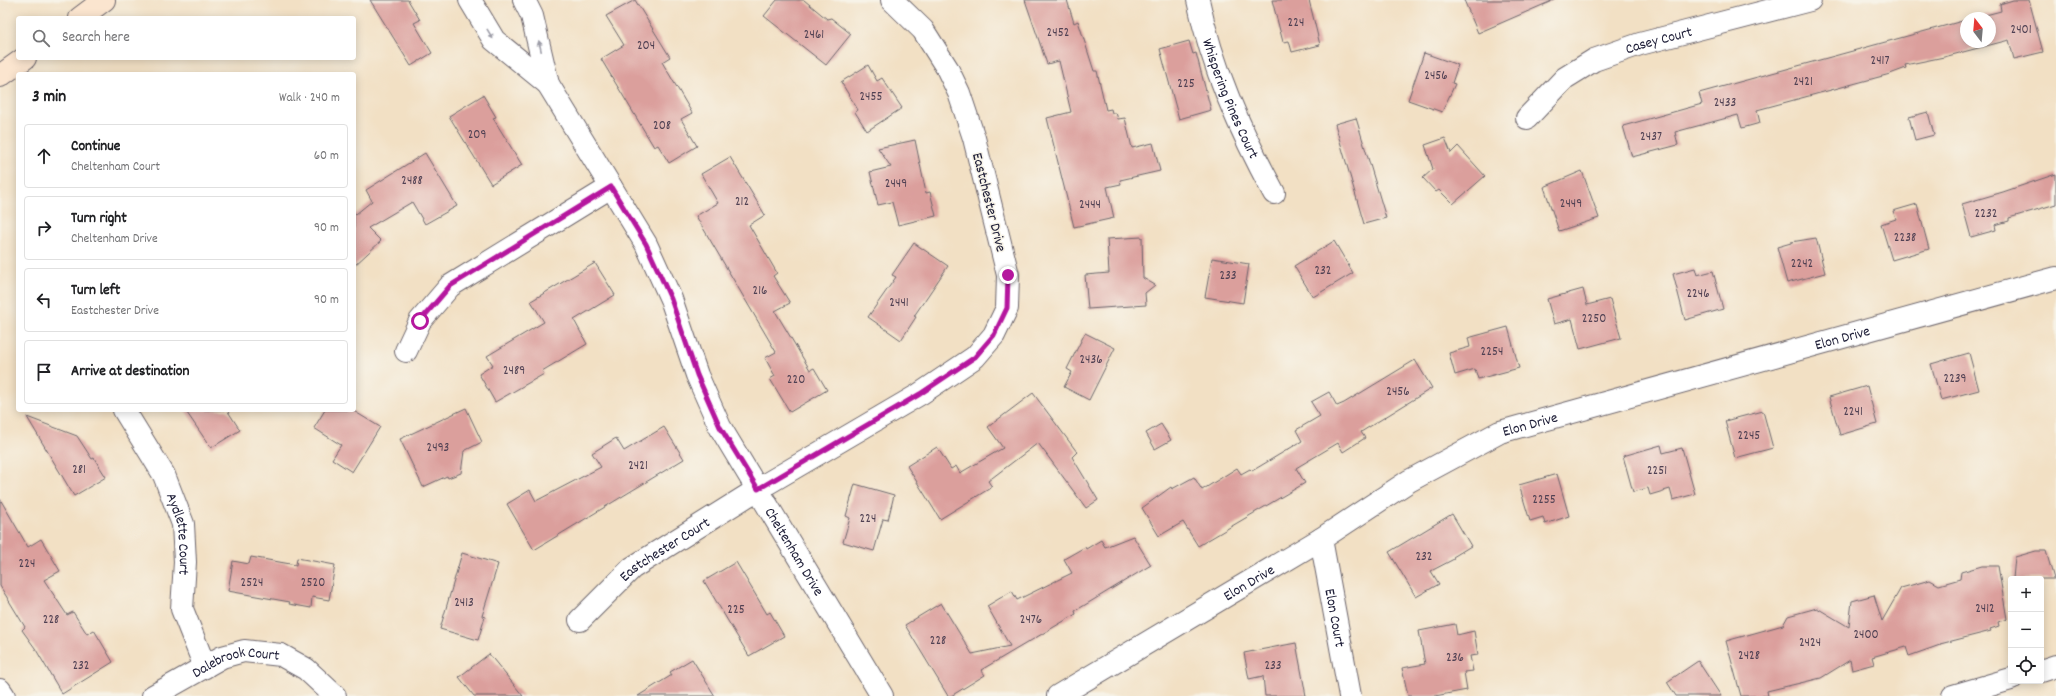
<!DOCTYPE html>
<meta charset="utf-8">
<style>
:root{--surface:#fff;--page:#f2f2f2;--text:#202124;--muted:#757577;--line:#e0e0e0}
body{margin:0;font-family:Dekko,sans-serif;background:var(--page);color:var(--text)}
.controls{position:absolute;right:12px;bottom:12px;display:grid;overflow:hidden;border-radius:4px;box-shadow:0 2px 10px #0003}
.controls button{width:36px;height:36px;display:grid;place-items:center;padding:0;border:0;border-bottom:1px solid var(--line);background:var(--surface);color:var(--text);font:20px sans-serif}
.compass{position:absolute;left:1960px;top:12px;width:36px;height:36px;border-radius:50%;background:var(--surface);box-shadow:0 2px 10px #0003;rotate:344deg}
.stop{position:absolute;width:12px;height:12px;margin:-9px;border:3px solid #b5179e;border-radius:50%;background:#fff}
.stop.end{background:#b5179e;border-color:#fff;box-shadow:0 1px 4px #0008}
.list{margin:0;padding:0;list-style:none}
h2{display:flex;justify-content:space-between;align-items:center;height:52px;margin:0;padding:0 16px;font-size:17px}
h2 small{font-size:13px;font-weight:400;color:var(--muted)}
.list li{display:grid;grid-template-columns:26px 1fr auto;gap:12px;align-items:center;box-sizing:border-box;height:64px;margin:0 8px 8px;padding:0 8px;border:1px solid var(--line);border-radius:4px}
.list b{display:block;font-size:15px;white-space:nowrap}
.list p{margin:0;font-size:13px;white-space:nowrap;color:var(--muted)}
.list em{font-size:13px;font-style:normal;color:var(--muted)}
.icon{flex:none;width:22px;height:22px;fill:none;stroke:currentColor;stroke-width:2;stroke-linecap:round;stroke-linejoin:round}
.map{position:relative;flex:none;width:2056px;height:696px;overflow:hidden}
.search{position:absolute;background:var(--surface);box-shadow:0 2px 10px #0003;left:16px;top:16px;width:340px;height:44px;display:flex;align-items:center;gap:10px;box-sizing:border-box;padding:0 14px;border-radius:4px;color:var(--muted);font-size:15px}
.panel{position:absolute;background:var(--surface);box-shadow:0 2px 10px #0003;left:16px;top:72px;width:340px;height:340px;border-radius:4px}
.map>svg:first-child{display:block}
.building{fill:#db9f9c}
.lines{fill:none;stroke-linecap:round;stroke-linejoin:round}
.street-casing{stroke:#6b646b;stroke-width:24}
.secondary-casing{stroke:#6b646b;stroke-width:24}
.street{stroke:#fff;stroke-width:22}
.secondary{stroke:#fbe5cf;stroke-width:22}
.oneway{fill:#9c9ca7}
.route{stroke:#b5179e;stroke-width:5}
.labels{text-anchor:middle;stroke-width:3;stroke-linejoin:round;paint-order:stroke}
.number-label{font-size:13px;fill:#504153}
.street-label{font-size:15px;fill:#22223b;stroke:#f7f3e8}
</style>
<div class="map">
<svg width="2056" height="696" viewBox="0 0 2056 696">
<rect width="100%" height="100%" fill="#f7f3e8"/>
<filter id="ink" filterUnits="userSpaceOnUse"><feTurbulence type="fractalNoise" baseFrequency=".025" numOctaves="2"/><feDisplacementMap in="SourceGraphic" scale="8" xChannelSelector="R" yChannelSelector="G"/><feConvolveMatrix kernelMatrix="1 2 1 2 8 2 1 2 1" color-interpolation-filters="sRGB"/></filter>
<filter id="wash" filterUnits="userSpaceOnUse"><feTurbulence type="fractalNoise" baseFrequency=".012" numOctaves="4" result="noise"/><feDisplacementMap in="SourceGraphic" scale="16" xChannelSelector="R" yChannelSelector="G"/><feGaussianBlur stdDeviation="0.9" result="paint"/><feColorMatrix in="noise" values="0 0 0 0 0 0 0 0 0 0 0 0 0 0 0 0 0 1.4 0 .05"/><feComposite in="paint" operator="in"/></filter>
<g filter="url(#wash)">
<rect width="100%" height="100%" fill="#f2e0c4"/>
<g id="blocks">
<g class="building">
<path d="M370,0H408L420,20L414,23L432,53L411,66Z"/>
<path d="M635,0L670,57L662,62L692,113L681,119L697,146L669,163L658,145L654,147L601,59L624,45L606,16Z"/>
<path d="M777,0H804L827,19L831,18L851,34L826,65L764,16Z"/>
<path d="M1025,0H1067L1074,23L1078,21L1094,71H1097L1106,110L1111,109L1112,113H1116L1118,119L1125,118L1132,148L1153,143L1160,171L1120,180L1121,184L1107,187L1114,218L1074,227L1047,118L1071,112L1059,61L1047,64Z"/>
<path d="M1272,0H1309L1320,45L1292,52L1289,41L1283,42Z"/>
<path d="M1464,0H1554L1478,33Z"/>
<path d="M2013,0H2029L2043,52L2014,59L2009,40L1944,57L1905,65L1906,68L1890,74L1757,110L1760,123L1742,128L1738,115L1675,132L1678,145L1632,157L1623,126L1702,104L1699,93L1966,20V42H1990V18H1974L2001,11L2000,4Z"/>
<path d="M1189,41L1193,54L1196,53L1211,110L1179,119L1160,49Z"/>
<path d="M1424,53L1458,65L1452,83L1455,84L1442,112L1408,100Z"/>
<path d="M868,65L877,81L882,78L902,108L867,131L855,112L858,110L841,82Z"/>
<path d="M483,95L496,117L493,118L522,165L491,184L449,116Z"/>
<path d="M1928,112L1934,135L1915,140L1909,117Z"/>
<path d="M1356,118L1386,218L1364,224L1335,124Z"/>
<path d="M1445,138L1451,153L1458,146L1485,176L1453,204L1439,190L1436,192L1423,178L1433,169L1425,145Z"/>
<path d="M915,140L926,193L930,192L936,216L898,225L892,202L878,205L870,172L891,167L878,148Z"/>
<path d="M425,153L457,206L425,224L412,202L368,228L381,241L354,266V213L356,214L372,201L366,190Z"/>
<path d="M730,157L765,215L749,225L777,273L773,276L790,303L775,311L810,370L814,368L827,390L790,412L770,379L775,376L765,358L776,352L696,216L718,203L701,174Z"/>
<path d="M1582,171L1599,218L1559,231L1544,187Z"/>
<path d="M2056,174V204L2009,218V221L1995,225L1996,230L1971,237L1962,204L2003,192Z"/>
<path d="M1917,204L1929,249L1892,260L1881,224L1896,219L1893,211Z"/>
<path d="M1142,237L1143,278L1155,285L1145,293L1146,305L1088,309L1085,275L1109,273L1107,239Z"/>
<path d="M1816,238L1825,273L1787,283L1777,247L1791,243V242Z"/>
<path d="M1334,241L1353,273L1313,297L1294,266Z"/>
<path d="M914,243L948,266L914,316L916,317L901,340L868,317L896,277L892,275Z"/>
<path d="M1212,258L1249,264L1243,303L1205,297Z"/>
<path d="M595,263L615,295L574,320L587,344L542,371L544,374L495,402L479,374L493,365L487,356L544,322L531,301Z"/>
<path d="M1695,268L1697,275L1713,271L1723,309L1685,320L1673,274Z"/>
<path d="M1583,289L1587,305L1610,299L1621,338L1580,349L1572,319L1554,324L1547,299Z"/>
<path d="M1508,327L1519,368L1478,379L1475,369L1455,375L1449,353L1470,347L1468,338Z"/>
<path d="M1085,333L1115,348L1089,400L1064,387L1072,372L1067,369Z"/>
<path d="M1969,353L1979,390L1941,400L1931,364Z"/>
<path d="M1415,360L1432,388L1361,432L1365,438L1343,452L1338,443L1296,468L1305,483L1198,546L1183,522L1159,536L1142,508L1171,487L1172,489L1194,477L1202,490L1237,468L1241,474L1250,469L1252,471L1302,441L1296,430L1320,416L1311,402L1329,392L1337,406L1344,403Z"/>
<path d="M1867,386L1877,424L1840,435L1829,397Z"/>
<path d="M1033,393L1077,452L1072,457L1098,500L1086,508L1038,443L988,481L992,487L940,519L907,466L937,447L951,469L956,466L960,473L1003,448L988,427Z"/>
<path d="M466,408L482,442L464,451L461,473L448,478L447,476L423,487L400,439Z"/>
<path d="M185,410H227L240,430L211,448Z"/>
<path d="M325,410H352L380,427L352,472L332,459L341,445L314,428Z"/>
<path d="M1763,411L1773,448L1735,458L1725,421Z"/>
<path d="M27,417L77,436L92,459L94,458L106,477L74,496Z"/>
<path d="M1161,424L1171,440L1155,449L1146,433Z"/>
<path d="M664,427L684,459L534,550L507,504L530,490L536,501L601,467L592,453L616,438L624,451Z"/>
<path d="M1661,445L1663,453L1682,448L1695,494L1673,500L1670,489L1650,495L1648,488L1633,492L1623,456Z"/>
<path d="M1557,474L1569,516L1545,524L1543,517L1530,521L1519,485Z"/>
<path d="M855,484L894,495L888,520L883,519L874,551L843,542L850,518L846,516Z"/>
<path d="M0,499L28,547L41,539L60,571L44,580L67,615L73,612L87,634L94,630L113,662L62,694L35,648L22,630L25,627L0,586Z"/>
<path d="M1452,514L1471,546L1453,557L1454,559L1431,571L1439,584L1416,597L1389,552Z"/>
<path d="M1133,536L1151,565L1075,611L1076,614L981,670L985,675L951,696H948L905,625L941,603L972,654L1010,646L987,606L1012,591L1017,600L1072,573L1064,559L1085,547L1086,549L1101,540L1105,547Z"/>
<path d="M2036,551H2046L2054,579H2013L2015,557Z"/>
<path d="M462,553L498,564L482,616L485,617L478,640L440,629Z"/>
<path d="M251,557L296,565L297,558L335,565L329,600L312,597L311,608L289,604L290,602L228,591L233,561L249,564Z"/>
<path d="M736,562L767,614L770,612L784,636L749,656L704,581Z"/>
<path d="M1982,566H1998L2007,619L1998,622L1999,626L1990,629L1991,631L1940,644V645L1909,656L1906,647L1872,657L1874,664L1852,670L1850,660L1821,678L1767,691L1768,696H1741L1726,641L1783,625L1788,616L1817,608L1849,627L1852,601L1874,595L1882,621L1901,588L1930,580L1939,585L1960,579L1961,572Z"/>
<path d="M1455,624L1457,635L1474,631L1478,655L1470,656L1473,671L1464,672L1467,690L1435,696H1408L1402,668L1425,664L1419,631Z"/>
<path d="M1296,643L1306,696H1265L1263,676L1249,679L1244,653Z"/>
<path d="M489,654L523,696H474L459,677Z"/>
<path d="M692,659L715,696H638L672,675L670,672Z"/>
<path d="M1698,661L1721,696H1676L1667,682Z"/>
</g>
</g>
</g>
<g filter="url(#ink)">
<use href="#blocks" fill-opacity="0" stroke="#6b646b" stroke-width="1"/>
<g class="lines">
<defs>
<g id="street">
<path d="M470,0L494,40L548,84"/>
<path id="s1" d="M524,0L532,16L548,84L646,244L671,299L697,375L720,427L882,696"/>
<path id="s2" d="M1198,0C1212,68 1241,132 1274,193"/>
<path id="s3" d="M1527,118L1565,78L1594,60L1640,44L1810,0"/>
<path d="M406,351L420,321L450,286L611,187"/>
<path id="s4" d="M124,410L164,475L183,524L185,562L182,609L205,667"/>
<path id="s5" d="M1321,539L1350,696"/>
<path id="s6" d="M580,620L632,568L758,489L920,394L975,357L994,335L1007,308L1008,275L974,138L959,93L947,68L923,30L892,0"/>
<path d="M2041,671L2056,666"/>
<path d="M0,690L4,696"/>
<path id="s7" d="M153,696L222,657L244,651L281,655L306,669L335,696"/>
<path id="s8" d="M1058,696L1321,539L1409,481L1500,432L2056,278"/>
<path d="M1953,696L2011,679"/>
</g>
<g id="secondary">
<path d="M80,18L104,0"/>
<path d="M0,76L25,58"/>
</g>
</defs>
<use href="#street" class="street-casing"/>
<use href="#secondary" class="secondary-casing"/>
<use href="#street" class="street"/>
<use href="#secondary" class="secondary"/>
</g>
<defs><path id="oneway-solid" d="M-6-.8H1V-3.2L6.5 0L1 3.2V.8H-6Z"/></defs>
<g class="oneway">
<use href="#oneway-solid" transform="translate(490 34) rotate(59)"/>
<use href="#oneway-solid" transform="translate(540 46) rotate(-103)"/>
</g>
</g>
<g class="lines" filter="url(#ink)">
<path class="route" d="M420,321L450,286L611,187L646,244L671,299L697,375L720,427L758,489L920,394L975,357L994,335L1007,308L1008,275"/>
</g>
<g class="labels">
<g class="number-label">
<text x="1296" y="26">224</text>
<text x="2021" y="33">2401</text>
<text x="1058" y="36">2452</text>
<text x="814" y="38">2461</text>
<text x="646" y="49">204</text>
<text x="1880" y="64">2417</text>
<text x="1436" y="79">2456</text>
<text x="1803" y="85">2421</text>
<text x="1186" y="87">225</text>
<text x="871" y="100">2455</text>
<text x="1725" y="106">2433</text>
<text x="662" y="129">208</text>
<text x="477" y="138">209</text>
<text x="1651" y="140">2437</text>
<text x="412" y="184">2488</text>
<text x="896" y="187">2449</text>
<text x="742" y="205">212</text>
<text x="1571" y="207">2449</text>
<text x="1090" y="208">2444</text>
<text x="1986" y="217">2232</text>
<text x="1905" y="241">2238</text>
<text x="1802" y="267">2242</text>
<text x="1323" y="274">232</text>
<text x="1228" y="279">233</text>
<text x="760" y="294">216</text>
<text x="1698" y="297">2246</text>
<text x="899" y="306">2441</text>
<text x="1594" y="322">2250</text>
<text x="1492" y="355">2254</text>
<text x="1091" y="363">2436</text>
<text x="514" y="374">2489</text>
<text x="1955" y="382">2239</text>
<text x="796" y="383">220</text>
<text x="1398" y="395">2456</text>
<text x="1853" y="415">2241</text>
<text x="1749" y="439">2245</text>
<text x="438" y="451">2493</text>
<text x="638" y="469">2421</text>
<text x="79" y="473">281</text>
<text x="1657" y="474">2251</text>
<text x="1544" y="503">2255</text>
<text x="868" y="522">224</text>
<text x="1424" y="560">232</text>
<text x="27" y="567">224</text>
<text x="252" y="586">2524</text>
<text x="313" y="586">2520</text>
<text x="464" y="606">2413</text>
<text x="1985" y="612">2412</text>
<text x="736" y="613">225</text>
<text x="51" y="623">228</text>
<text x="1031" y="623">2476</text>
<text x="1866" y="638">2400</text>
<text x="938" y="644">228</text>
<text x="1810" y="646">2424</text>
<text x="1749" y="659">2428</text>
<text x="1455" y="661">236</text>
<text x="81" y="669">232</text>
<text x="1273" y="669">233</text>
</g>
<g class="street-label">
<text dy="5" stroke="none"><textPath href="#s3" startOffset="157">Casey Court</textPath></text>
<text dy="5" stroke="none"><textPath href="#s2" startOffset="104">Whispering Pines Court</textPath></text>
<text transform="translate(990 202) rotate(76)" y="5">Eastchester Drive</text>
<text dy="5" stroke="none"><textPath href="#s8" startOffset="870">Elon Drive</textPath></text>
<text dy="5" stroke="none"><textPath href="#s8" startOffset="546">Elon Drive</textPath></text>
<text dy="5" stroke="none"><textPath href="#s4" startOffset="138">Aydlette Court</textPath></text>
<text dy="5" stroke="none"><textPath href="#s6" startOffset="111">Eastchester Court</textPath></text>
<text dy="5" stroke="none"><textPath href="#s1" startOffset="618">Cheltenham Drive</textPath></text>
<text dy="5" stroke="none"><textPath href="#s8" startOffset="222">Elon Drive</textPath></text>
<text dy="5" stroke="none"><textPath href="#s5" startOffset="80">Elon Court</textPath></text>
<text dy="5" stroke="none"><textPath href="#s7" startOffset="92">Dalebrook Court</textPath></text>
</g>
</g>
</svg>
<div class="controls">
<button>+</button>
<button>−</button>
<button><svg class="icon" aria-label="locate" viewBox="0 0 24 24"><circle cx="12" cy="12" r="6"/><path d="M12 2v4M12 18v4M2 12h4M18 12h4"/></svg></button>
</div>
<svg class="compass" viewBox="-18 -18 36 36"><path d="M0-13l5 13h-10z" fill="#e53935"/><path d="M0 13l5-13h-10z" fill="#757577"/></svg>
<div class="stop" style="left:420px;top:321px"></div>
<div class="stop end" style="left:1008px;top:275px"></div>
<div class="search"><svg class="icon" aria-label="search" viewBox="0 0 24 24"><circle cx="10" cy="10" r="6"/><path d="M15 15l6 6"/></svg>Search here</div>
<section class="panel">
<h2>3 min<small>Walk · 240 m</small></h2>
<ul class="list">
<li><svg class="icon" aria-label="ahead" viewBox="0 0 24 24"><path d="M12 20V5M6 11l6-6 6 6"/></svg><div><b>Continue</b><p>Cheltenham Court</p></div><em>60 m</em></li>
<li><svg class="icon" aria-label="right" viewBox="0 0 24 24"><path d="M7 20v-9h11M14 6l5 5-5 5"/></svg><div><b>Turn right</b><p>Cheltenham Drive</p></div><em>90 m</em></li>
<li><svg class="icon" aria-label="left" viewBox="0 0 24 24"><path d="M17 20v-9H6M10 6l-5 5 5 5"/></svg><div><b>Turn left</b><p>Eastchester Drive</p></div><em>90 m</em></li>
<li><svg class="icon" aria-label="arrive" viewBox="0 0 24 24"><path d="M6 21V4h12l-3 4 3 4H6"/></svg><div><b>Arrive at destination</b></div></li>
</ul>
</section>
</div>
